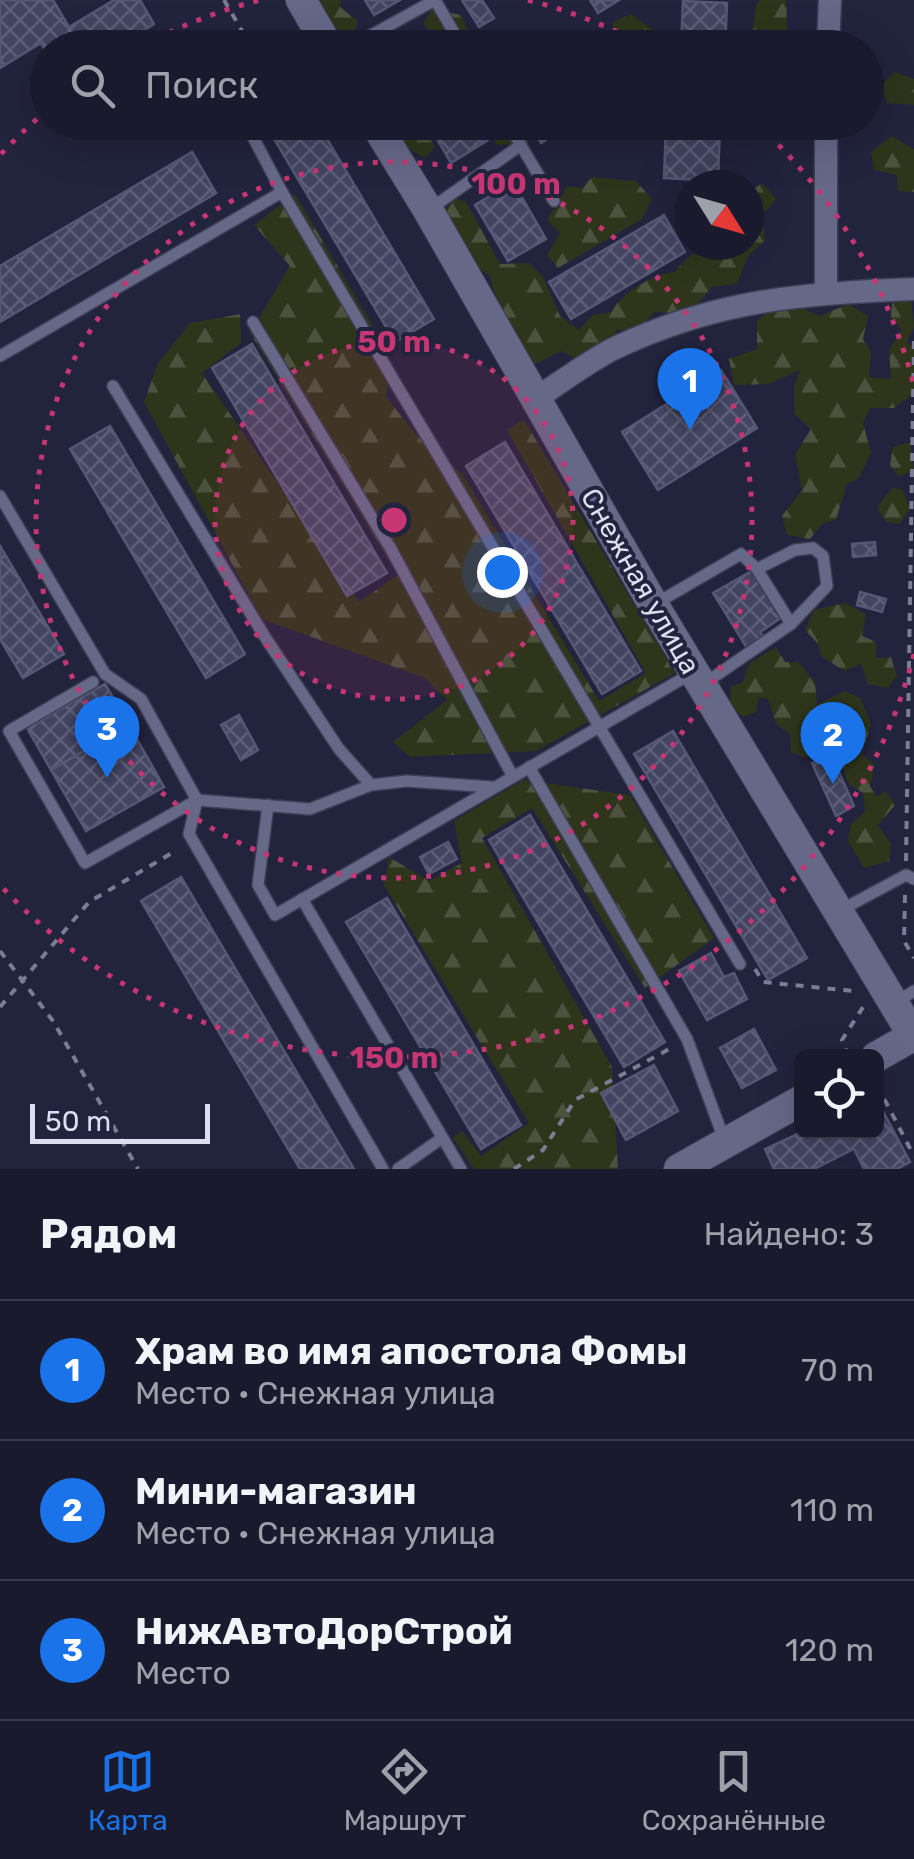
<!DOCTYPE html>
<html lang="ru">
<meta charset="utf-8">
<style>
:root{--surface:#1a1a2e;--page:#232336;--text:#f1f3f6;--muted:#9fa1aa;--line:#38384a;--accent:#1a73e8}
body{margin:0;font-family:Rubik,sans-serif;background:var(--page);color:var(--text)}
.controls{position:absolute;right:30px;bottom:30px;display:grid;overflow:hidden;border-radius:15px;box-shadow:0 10px 40px #0002}
.controls button{width:90px;height:90px;display:grid;place-items:center;padding:0;border:0;border-bottom:2px solid var(--line);background:var(--surface);color:var(--text);font:50px sans-serif}
.compass{position:absolute;left:674px;top:170px;width:90px;height:90px;border-radius:50%;background:var(--surface);box-shadow:0 10px 40px #0002;rotate:127deg}
.scale{position:absolute;left:30px;bottom:25px;width:180px;box-sizing:border-box;padding-left:10px;border:5px solid #dddff1;border-top:0;font-size:28px;line-height:35px;white-space:nowrap;color:#dddff1;-webkit-text-stroke:8px #22233d;paint-order:stroke}
.you{position:absolute;left:502px;top:572px;width:35px;height:35px;margin:-25px;border:8px solid #fff;border-radius:50%;background:#1a73e8;box-shadow:0 0 0 15px #1a73e833}
.badge{display:grid;place-items:center;width:65px;height:65px;border-radius:50%;background:var(--accent);color:#fff;font-size:32px;font-weight:700}
.pin{position:absolute;translate:-50% -82px;filter:drop-shadow(0 2px 5px #0008)}
.pin::after{content:'';position:absolute;top:52px;width:35px;height:30px;background:inherit;clip-path:polygon(0 0,100% 0,50% 100%)}
.list{margin:0;padding:0;list-style:none}
h2{display:flex;justify-content:space-between;align-items:center;height:130px;margin:0;padding:0 40px;font-size:42px}
h2 small{font-size:32px;font-weight:400;color:var(--muted)}
.list li{display:grid;grid-template-columns:65px 1fr auto;gap:30px;align-items:center;box-sizing:border-box;height:140px;padding:0 40px;border-top:2px solid var(--line)}
.list b{display:block;font-size:38px;white-space:nowrap}
.list p{margin:0;font-size:32px;white-space:nowrap;color:var(--muted)}
.list em{font-size:32px;font-style:normal;color:var(--muted)}
.icon{flex:none;width:55px;height:55px;fill:none;stroke:currentColor;stroke-width:2;stroke-linecap:round;stroke-linejoin:round}
.map{position:relative;flex:none;width:914px;height:1169px;overflow:hidden}
.search{position:absolute;background:var(--surface);box-shadow:0 10px 40px #0002;left:30px;right:30px;top:30px;height:110px;display:flex;align-items:center;gap:25px;box-sizing:border-box;padding:0 35px;border-radius:55px;color:var(--muted);font-size:38px}
.sheet{height:550px;background:var(--surface)}
nav{display:flex;justify-content:space-around;align-items:center;box-sizing:border-box;height:140px;border-top:2px solid var(--line);background:var(--surface);font-size:28px;color:var(--muted)}
nav a{display:grid;justify-items:center;gap:5px}
nav .on{color:var(--accent)}
.map>svg:first-child{display:block}
.forest{fill:url(#forest-firs)}
.building{fill:url(#building-cross-hatch);stroke:#555775;stroke-width:2.5}
.lines{fill:none;stroke-linecap:round;stroke-linejoin:round}
.lane-casing{stroke:#3e3e54;stroke-width:14}
.street-casing{stroke:#3e3e54;stroke-width:25}
.secondary-casing{stroke:#3e3e54;stroke-width:32}
.path{stroke:#7c7d93;stroke-width:4;stroke-dasharray:8 8;stroke-linecap:butt}
.lane{stroke:#656887;stroke-width:11}
.street{stroke:#656887;stroke-width:22}
.secondary{stroke:#656887;stroke-width:30}
.ring{fill:none;stroke:#c63672;stroke-width:5;stroke-dasharray:5 10}
.labels{text-anchor:middle;stroke-width:8;stroke-linejoin:round;paint-order:stroke}
.street-label{font-size:28px;fill:#dddff1;stroke:#22233d}
.centre{fill:#c63672;stroke:#22233d;stroke-width:5}
.ring-label{font-size:30px;text-anchor:middle;font-weight:bold;fill:#c63672;stroke:#22233d;stroke-width:8;stroke-linejoin:round;paint-order:stroke}
</style>
<div class="map">
<svg width="914" height="1169" viewBox="0 0 914 1169">
<defs>
<pattern id="forest-firs" width="22" height="20" patternUnits="userSpaceOnUse" patternTransform="scale(2.5)"><rect width="22" height="20" fill="#2e351b"/><path d="M5 1l3.5 6h-7zM16 11l3.5 6h-7z" fill="#4c523d"/></pattern>
<pattern id="building-cross-hatch" width="8" height="8" patternUnits="userSpaceOnUse" patternTransform="scale(2.5)"><rect width="8" height="8" fill="#424461"/><path d="M0 0l8 8M0 8l8-8" fill="none" stroke="#5d5f78"/></pattern>
</defs>
<rect width="100%" height="100%" fill="#22233d"/>
<g class="forest">
<path d="M306,0H341L340,7L358,21L353,35L327,26Z"/>
<path d="M760,0H786L788,42L785,47H750L756,5Z"/>
<path d="M432,9L461,15L472,40L462,47H446L423,24Z"/>
<path d="M631,14L662,36L660,47H611L613,22Z"/>
<path d="M895,72L914,79V105L887,103L882,84Z"/>
<path d="M385,123H420L435,147L425,158L403,146Z"/>
<path d="M487,123H523L530,132L526,147L496,144Z"/>
<path d="M892,136L914,149V192L898,191L897,175L874,170L871,152Z"/>
<path d="M592,177L636,181L652,199L642,219L558,268L547,255L560,233L547,220L567,186L582,188Z"/>
<path d="M762,183L776,199L762,216L765,241L748,256L737,284L712,287L689,314L654,312L635,334L617,329L609,348L585,363L561,351L531,366L508,333L489,275L468,263L441,215L455,198L466,202L500,264L529,263L543,277L560,316L579,330L593,315L611,312C623,292 652,274 675,272C697,243 716,245 749,245V192Z"/>
<path d="M295,194L390,355L386,397L418,437L462,474L599,701L646,673L507,430L524,420L675,673L536,751L410,757L393,742L447,700L425,678L262,619L144,402L158,363L190,323L240,314L241,343L202,373L359,602L398,575L250,333L290,266L254,225Z"/>
<path d="M911,298L914,327L907,341L914,349V393L894,408H870L863,423L871,453L859,478L847,484L836,519L822,524L810,539L787,535L782,516L802,490L795,454L811,429L794,413V386L800,370L769,384L734,385L729,359L757,349V321L782,300L820,316L848,304L868,316L863,339L871,352L869,377L891,379L889,350L902,330L891,318L892,302Z"/>
<path d="M910,442L914,470L899,477L890,465L893,447Z"/>
<path d="M892,488L902,489L910,509L899,524L886,522L877,507Z"/>
<path d="M845,603L866,614L862,636L876,642V658L891,657L897,676L888,688L868,684L861,664L844,671L821,656L818,644L805,630L814,610Z"/>
<path d="M776,647L785,662H798L815,682L817,704L845,691L860,698L871,724L862,754L875,765L870,786L877,797L886,791L895,805L878,825L891,844L889,861L864,868L848,841L851,824L865,812L863,793L849,784L835,750L821,747L805,758L791,752L790,734L776,724L768,699L759,697L756,712L743,717L729,705L731,686L742,683L750,663Z"/>
<path d="M523,780L630,795L714,938L645,988L532,808L482,838L612,1067L618,1169H474L453,1138L462,1131L481,1156L529,1123L384,885L389,857L429,881L462,863L454,821Z"/>
</g>
<g class="building">
<path d="M0,0H53L69,27L114,0H140L154,24L114,48H48V55L41,43L0,68Z"/>
<path d="M365,0H400L374,15Z"/>
<path d="M462,0H482L494,18L479,27Z"/>
<path d="M590,0H619L598,13Z"/>
<path d="M683,1L727,3L725,48H681Z"/>
<path d="M425,32L434,48H398Z"/>
<path d="M264,122H317L434,319L395,342Z"/>
<path d="M427,122H478L488,140L451,163Z"/>
<path d="M529,122H554L559,131L541,143Z"/>
<path d="M666,122H720L718,181L664,178Z"/>
<path d="M192,152L216,193L0,322V266Z"/>
<path d="M513,182L546,239L508,261L475,205Z"/>
<path d="M664,215L685,252L571,319L549,282Z"/>
<path d="M252,344L387,573L347,596L212,368Z"/>
<path d="M721,370L757,428L658,490L622,432Z"/>
<path d="M110,426L245,654L206,678L70,449Z"/>
<path d="M505,442L641,671L602,694L466,466Z"/>
<path d="M875,542L876,555L853,557L852,544Z"/>
<path d="M0,546L64,654L23,678L0,639Z"/>
<path d="M752,571L781,618L760,632L764,637L747,648L713,593Z"/>
<path d="M860,592L886,599L882,612L857,605Z"/>
<path d="M105,684L129,725L51,770L27,728Z"/>
<path d="M239,715L258,750L241,760L221,725Z"/>
<path d="M129,725L164,787L86,831L51,770Z"/>
<path d="M673,731L807,958L768,980L634,754Z"/>
<path d="M831,754L854,806L836,816L812,763Z"/>
<path d="M530,815L665,1042L624,1067L489,840Z"/>
<path d="M448,842L457,859L429,874L420,857Z"/>
<path d="M181,877L354,1169H300L141,901Z"/>
<path d="M387,898L521,1125L481,1149L346,922Z"/>
<path d="M711,953L724,977L734,973L747,999L707,1020L679,971Z"/>
<path d="M754,1029L776,1070L742,1088L720,1048Z"/>
<path d="M654,1065L678,1111L626,1140L601,1093Z"/>
<path d="M876,1098L910,1162L897,1169H864L854,1149L814,1169H774L765,1149L802,1132H876Z"/>
</g>
<g class="lines">
<defs>
<g id="lane">
<path d="M435,0L463,48"/>
<path d="M348,48L435,0"/>
<path d="M245,122L282,192L740,964"/>
<path d="M507,122L554,201"/>
<path d="M430,209L521,145"/>
<path d="M253,322L391,549L512,775"/>
<path d="M0,356L282,192"/>
<path d="M113,386L265,637L339,749L371,785"/>
<path d="M0,496L105,674L141,699L197,800L85,863L9,731L93,682"/>
<path d="M655,604L741,554L757,569L791,624"/>
<path d="M705,683L791,624L827,586L823,556L813,548L795,550L757,569"/>
<path d="M529,767L687,1039L724,1139"/>
<path d="M268,805L258,885L275,915L694,672"/>
<path d="M302,899L461,1169"/>
<path d="M839,911L906,875L914,879"/>
<path d="M894,1003L914,991"/>
<path d="M383,1169L189,834L197,800L310,809L371,785L407,781L492,787"/>
<path d="M398,1169L442,1138"/>
</g>
<g id="street">
<path d="M828,48L830,0"/>
<path d="M826,122V292"/>
<path d="M535,399C560,383 586,363 613,349C715,300 803,293 914,289"/>
</g>
<g id="secondary">
<path d="M301,0L329,48"/>
<path d="M374,122L428,210L653,604L914,1037"/>
<path d="M876,1057L913,1036"/>
<path d="M679,1169L802,1100"/>
</g>
</defs>
<use href="#lane" class="lane-casing"/>
<use href="#street" class="street-casing"/>
<use href="#secondary" class="secondary-casing"/>
<g class="path">
<path d="M224,0L252,48"/>
<path d="M906,861L914,337"/>
<path d="M905,895L904,941L914,958"/>
<path d="M0,951L53,1021L138,1169"/>
<path d="M755,969L763,982L853,991"/>
<path d="M0,1007L89,902L177,850"/>
<path d="M848,1056L842,1040L865,1004"/>
<path d="M877,1085L914,1156"/>
<path d="M514,1169L543,1150L575,1100L673,1047"/>
</g>
<use href="#lane" class="lane"/>
<use href="#street" class="street"/>
<use href="#secondary" class="secondary"/>
</g>
<circle cx="394" cy="520" r="179" fill="#c63672" fill-opacity=".12"/>
<g class="ring">
<circle cx="394" cy="520" r="179"/>
<circle cx="394" cy="520" r="358"/>
<path d="M914 654A537 537 0 0 1 1 886M1 154A537 537 0 0 1 45 112M142 46A537 537 0 0 1 260 0M528 0A537 537 0 0 1 646 46M757 124A537 537 0 0 1 914 386"/>
</g>
<g class="labels">
<g class="street-label">
<text transform="translate(641 581) rotate(60)" y="10">Снежная улица</text>
</g>
</g>
<circle cx="394" cy="520" r="15" class="centre"/>
<g class="ring-label">
<text x="516" y="194">100 m</text>
<text x="394" y="352">50 m</text>
<text x="394" y="1068">150 m</text>
</g>
</svg>
<div class="controls">
<button><svg class="icon" aria-label="locate" viewBox="0 0 24 24"><circle cx="12" cy="12" r="6"/><path d="M12 2v4M12 18v4M2 12h4M18 12h4"/></svg></button>
</div>
<svg class="compass" viewBox="-18 -18 36 36"><path d="M0-13l5 13h-10z" fill="#e53935"/><path d="M0 13l5-13h-10z" fill="#9fa1aa"/></svg>
<div class="scale">50 m</div>
<div class="you"></div>
<div class="pin badge" style="left:690px;top:430px">1</div>
<div class="pin badge" style="left:833px;top:784px">2</div>
<div class="pin badge" style="left:107px;top:778px">3</div>
<div class="search"><svg class="icon" aria-label="search" viewBox="0 0 24 24"><circle cx="10" cy="10" r="6"/><path d="M15 15l6 6"/></svg>Поиск</div>
</div>
<section class="sheet">
<h2>Рядом<small>Найдено: 3</small></h2>
<ul class="list">
<li><span class="badge">1</span><div><b>Храм во имя апостола Фомы</b><p>Место · Снежная улица</p></div><em>70 m</em></li>
<li><span class="badge">2</span><div><b>Мини-магазин</b><p>Место · Снежная улица</p></div><em>110 m</em></li>
<li><span class="badge">3</span><div><b>НижАвтоДорСтрой</b><p>Место</p></div><em>120 m</em></li>
</ul>
</section>
<nav>
<a class="on"><svg class="icon" aria-label="map" viewBox="0 0 24 24"><path d="M3 6l6-2 6 2 6-2v14l-6 2-6-2-6 2zM9 4v14M15 6v14"/></svg>Карта</a>
<a><svg class="icon" aria-label="directions" viewBox="0 0 24 24"><path d="M12 3l9 9-9 9-9-9zM9 14v-3h6M13 9l2 2-2 2"/></svg>Маршрут</a>
<a><svg class="icon" aria-label="saved" viewBox="0 0 24 24"><path d="M7 4h10v16l-5-4-5 4z"/></svg>Сохранённые</a>
</nav>
